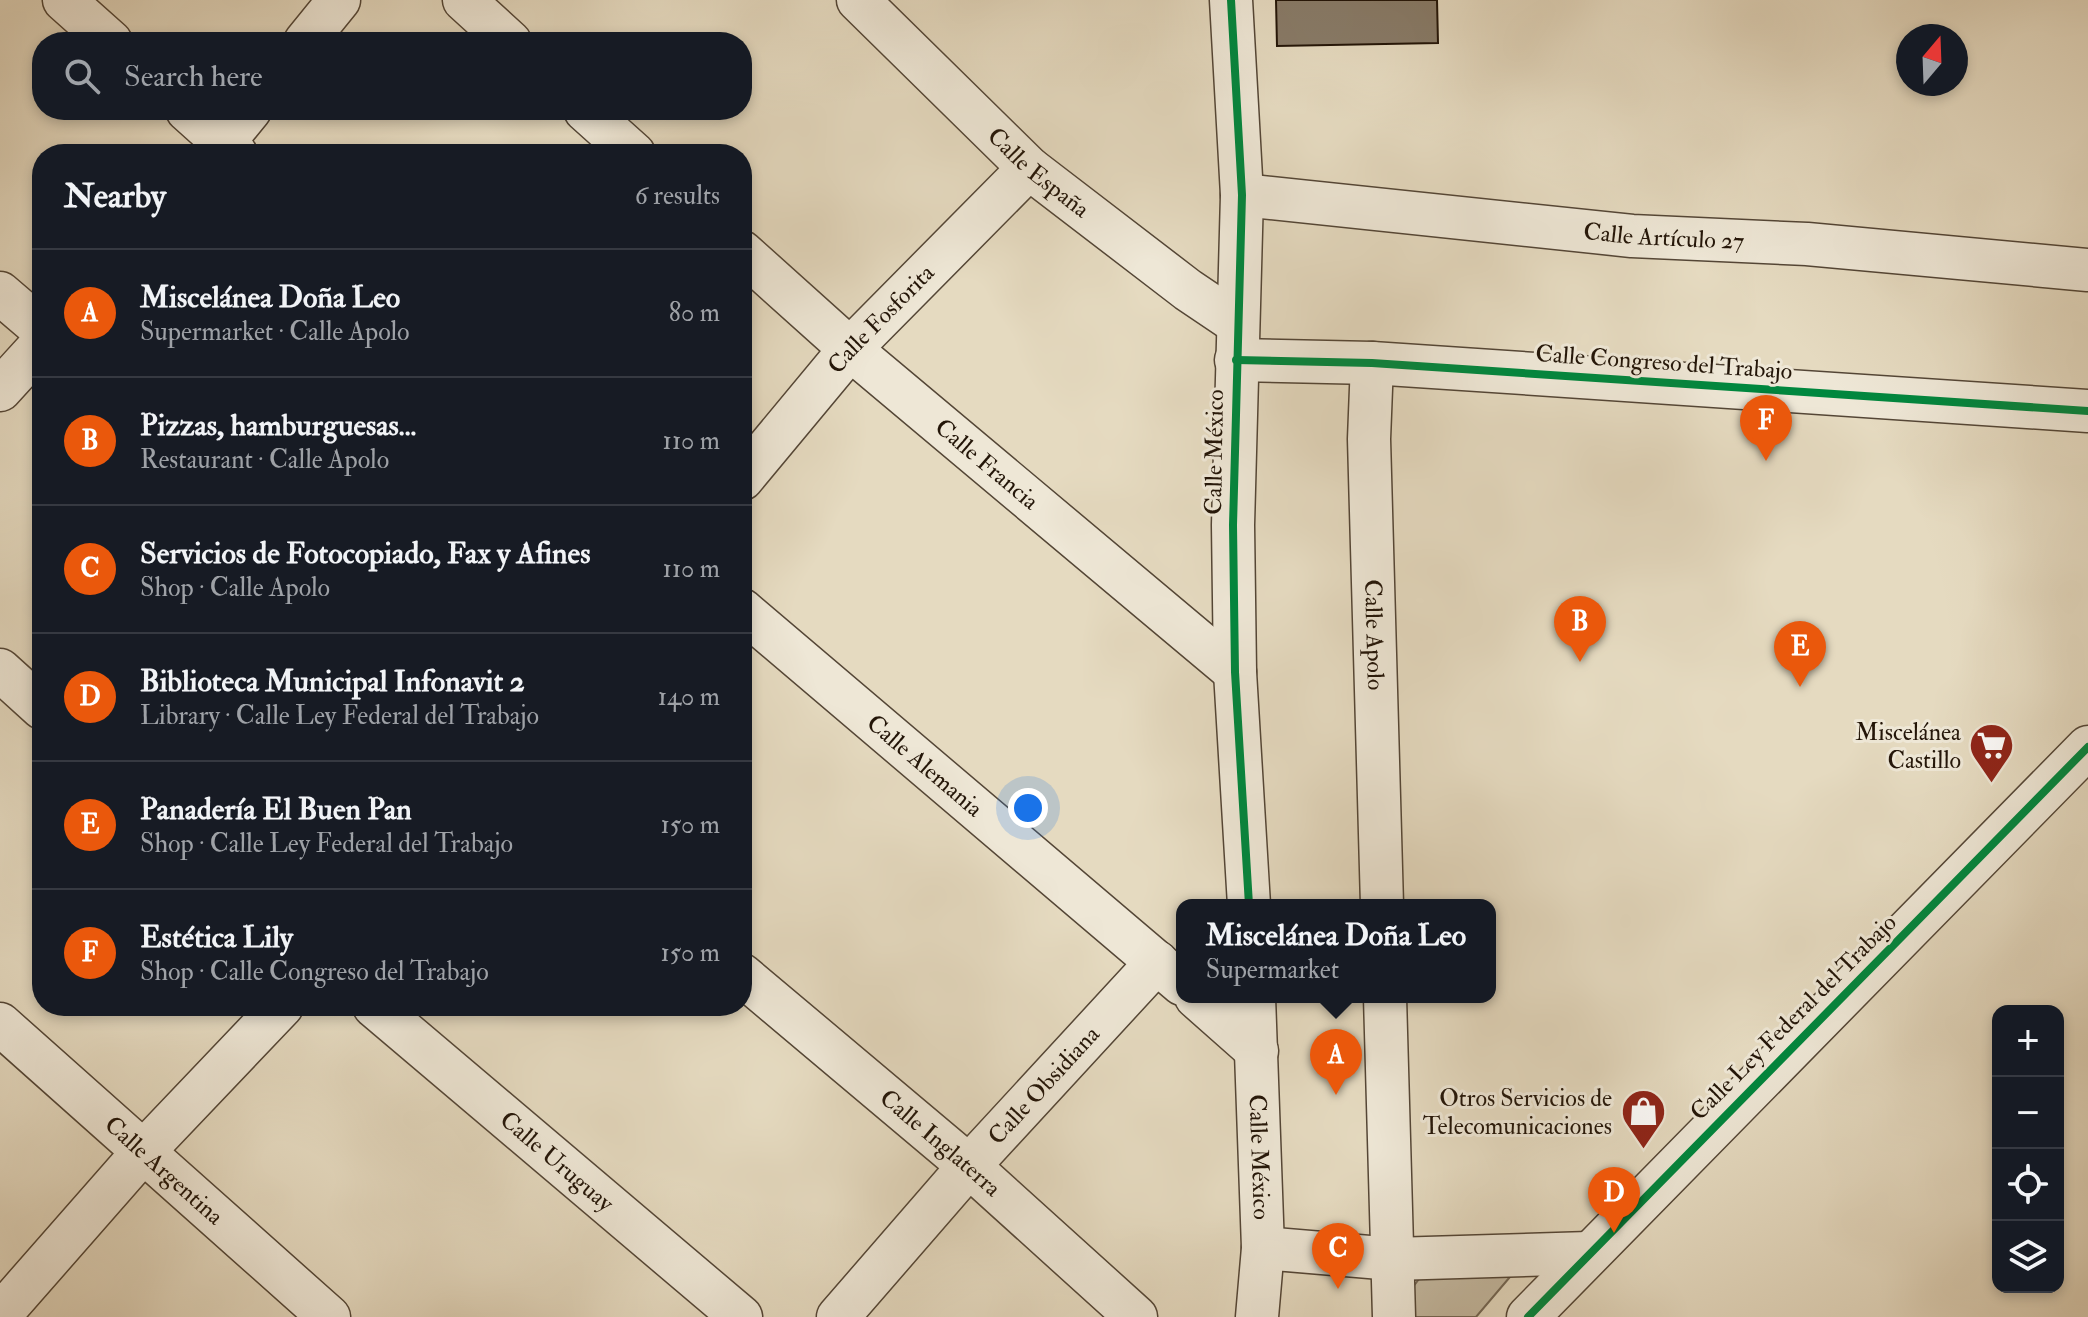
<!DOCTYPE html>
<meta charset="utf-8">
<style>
:root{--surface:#171b24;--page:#242831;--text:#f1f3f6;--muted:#9ea1a6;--line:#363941;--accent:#ea580c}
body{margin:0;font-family:"IM FELL Double Pica",serif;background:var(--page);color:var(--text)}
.controls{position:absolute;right:24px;bottom:24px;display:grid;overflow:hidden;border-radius:16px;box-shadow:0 4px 12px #0003}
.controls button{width:72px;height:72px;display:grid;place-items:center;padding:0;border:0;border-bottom:2px solid var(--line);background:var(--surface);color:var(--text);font:40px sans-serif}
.compass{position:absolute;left:1896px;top:24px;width:72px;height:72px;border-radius:50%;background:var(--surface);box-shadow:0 4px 12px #0003;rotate:19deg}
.you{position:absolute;left:1028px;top:808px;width:28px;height:28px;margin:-20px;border:6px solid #fff;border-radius:50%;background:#1a73e8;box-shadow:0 0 0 12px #1a73e833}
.badge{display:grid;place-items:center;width:52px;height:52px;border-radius:50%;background:var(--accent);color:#fff;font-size:26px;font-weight:700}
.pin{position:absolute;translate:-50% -66px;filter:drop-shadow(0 2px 4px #0008)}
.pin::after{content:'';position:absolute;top:42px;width:28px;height:24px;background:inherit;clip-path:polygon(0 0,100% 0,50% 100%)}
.popup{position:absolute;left:1176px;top:899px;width:320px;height:104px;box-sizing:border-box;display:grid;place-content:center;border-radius:16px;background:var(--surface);filter:drop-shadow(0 2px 6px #0005);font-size:26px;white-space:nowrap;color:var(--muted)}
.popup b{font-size:30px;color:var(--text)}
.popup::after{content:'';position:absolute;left:50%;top:100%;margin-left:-16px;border:16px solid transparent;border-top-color:var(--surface)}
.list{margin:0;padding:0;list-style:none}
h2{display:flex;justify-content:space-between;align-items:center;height:104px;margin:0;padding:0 32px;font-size:34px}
h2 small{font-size:26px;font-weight:400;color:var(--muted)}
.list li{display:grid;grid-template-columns:52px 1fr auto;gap:24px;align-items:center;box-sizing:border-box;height:128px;padding:0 32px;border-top:2px solid var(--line)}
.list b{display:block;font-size:30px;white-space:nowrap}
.list p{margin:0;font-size:26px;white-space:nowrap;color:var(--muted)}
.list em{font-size:26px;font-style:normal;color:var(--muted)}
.icon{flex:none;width:44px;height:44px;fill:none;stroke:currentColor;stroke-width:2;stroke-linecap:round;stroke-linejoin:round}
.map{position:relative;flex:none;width:2088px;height:1317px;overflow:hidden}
.search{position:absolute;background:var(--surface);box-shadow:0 4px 12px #0003;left:32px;top:32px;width:720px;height:88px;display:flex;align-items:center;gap:20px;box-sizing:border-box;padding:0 28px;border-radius:32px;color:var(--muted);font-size:30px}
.panel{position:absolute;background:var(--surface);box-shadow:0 4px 12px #0003;left:32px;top:144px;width:720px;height:872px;border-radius:32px}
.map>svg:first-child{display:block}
.green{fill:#c4b9a1;stroke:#746754;stroke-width:2}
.building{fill:#887b68;stroke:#231508;stroke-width:2}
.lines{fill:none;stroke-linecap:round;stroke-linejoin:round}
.minor-casing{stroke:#544636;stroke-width:45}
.minor{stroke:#eee7d6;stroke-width:42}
.cycleway-casing{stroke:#eee7d6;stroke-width:13}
.cycleway{stroke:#00873e;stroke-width:8}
.labels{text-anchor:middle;stroke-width:6;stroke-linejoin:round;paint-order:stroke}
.street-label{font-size:24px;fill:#231508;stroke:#eee7d6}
.poi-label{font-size:24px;fill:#231508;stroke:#eee7d6;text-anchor:end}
</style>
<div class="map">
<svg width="2088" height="1317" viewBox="0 0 2088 1317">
<rect width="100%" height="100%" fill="#e5dac0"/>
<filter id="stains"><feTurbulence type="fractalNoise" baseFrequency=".0025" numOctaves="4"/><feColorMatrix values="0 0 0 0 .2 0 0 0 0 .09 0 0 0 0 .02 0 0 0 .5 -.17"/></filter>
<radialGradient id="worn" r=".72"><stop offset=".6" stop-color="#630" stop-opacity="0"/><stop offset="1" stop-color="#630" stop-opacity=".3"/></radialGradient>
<path class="green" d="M1515,1271L1476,1317H1402L1410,1291L1419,1279Z"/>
<path class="building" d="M1276,0H1437L1438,43L1277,46Z"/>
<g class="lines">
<defs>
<g id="minor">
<path d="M64,0L111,42"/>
<path d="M464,0L510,42"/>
<path id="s1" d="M858,0L1029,168L1188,290L1237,323"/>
<path d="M1231,0L1242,195L1233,525L1235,672L1249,905"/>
<path d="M305,42L339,0"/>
<path d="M187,110L236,154"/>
<path d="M585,110L634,154"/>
<path d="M214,154L250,110"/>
<path id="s2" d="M1242,195L1632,236L1807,244L2088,270"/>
<path id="s3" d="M742,252L850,349L1235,672"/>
<path d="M0,293L42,329"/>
<path d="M1236,360L1372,363L2088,411"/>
<path id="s4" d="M1372,363L1369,439L1382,905"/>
<path d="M0,390L42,344"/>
<path id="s5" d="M742,479L850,349L1029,168"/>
<path id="s6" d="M742,610L1182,984"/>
<path d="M0,670L42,708"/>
<path id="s7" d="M742,975L969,1166L1136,1317"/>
<path d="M1196,997L1257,1051"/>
<path id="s8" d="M1254,997L1263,1248L1257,1317"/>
<path d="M1385,997L1394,1317"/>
<path id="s9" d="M374,1006L741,1317"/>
<path id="s10" d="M0,1024L329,1317"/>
<path d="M1263,1248L1393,1259L1589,1253"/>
<path d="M0,1315L143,1152L282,1006"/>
<path id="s11" d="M838,1317L969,1166L1157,962"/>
<path d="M1528,1317L2088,747"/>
</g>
</defs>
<use href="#minor" class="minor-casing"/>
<use href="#minor" class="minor"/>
<defs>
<g id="cycleway">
<path d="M1231,0L1242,195L1233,525L1235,672L1249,905"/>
<path d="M1236,360L1372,363L2088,411"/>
<path d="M1528,1317L2088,747"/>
</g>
</defs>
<use href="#cycleway" class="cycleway-casing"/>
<use href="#cycleway" class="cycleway"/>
</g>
<defs>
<symbol id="supermarket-pin" viewBox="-11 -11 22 30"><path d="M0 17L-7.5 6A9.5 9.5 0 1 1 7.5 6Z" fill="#8f2418" stroke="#eee7d6"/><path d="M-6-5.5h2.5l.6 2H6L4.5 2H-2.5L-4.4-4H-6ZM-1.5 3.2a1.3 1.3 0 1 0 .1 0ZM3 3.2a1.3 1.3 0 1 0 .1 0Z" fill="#fff"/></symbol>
<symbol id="shop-pin" viewBox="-11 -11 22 30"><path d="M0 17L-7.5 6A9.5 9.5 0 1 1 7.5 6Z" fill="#8f2418" stroke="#eee7d6"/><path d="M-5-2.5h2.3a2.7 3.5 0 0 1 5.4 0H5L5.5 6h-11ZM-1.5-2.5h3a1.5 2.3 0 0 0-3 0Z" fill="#fff"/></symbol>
</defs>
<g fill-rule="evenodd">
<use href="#supermarket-pin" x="1966" y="720" width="51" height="69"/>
<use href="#shop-pin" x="1618" y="1086" width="51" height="69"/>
</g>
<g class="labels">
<g class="street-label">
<text dy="8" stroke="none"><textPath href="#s1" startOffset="250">Calle España</textPath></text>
<text dy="8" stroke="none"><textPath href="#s2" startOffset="424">Calle Artículo 27</textPath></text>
<text dy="8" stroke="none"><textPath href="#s5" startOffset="212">Calle Fosforita</textPath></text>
<text transform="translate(1664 362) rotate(4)" y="8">Calle Congreso del Trabajo</text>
<text transform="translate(1214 452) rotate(-89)" y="8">Calle México</text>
<text dy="8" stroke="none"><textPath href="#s3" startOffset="324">Calle Francia</textPath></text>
<text dy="8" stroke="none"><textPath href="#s4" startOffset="272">Calle Apolo</textPath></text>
<text dy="8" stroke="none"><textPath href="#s6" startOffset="240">Calle Alemania</textPath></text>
<text transform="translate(1793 1017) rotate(-45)" y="8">Calle Ley Federal del Trabajo</text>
<text dy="8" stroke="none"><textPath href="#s11" startOffset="310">Calle Obsidiana</textPath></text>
<text dy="8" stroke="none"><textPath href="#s7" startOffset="260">Calle Inglaterra</textPath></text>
<text dy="8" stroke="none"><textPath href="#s8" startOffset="160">Calle México</textPath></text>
<text dy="8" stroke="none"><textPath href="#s9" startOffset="240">Calle Uruguay</textPath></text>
<text dy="8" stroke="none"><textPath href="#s10" startOffset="220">Calle Argentina</textPath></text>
</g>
<g class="poi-label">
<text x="1961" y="740">Miscelánea<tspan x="1961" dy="28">Castillo</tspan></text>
<text x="1612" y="1106">Otros Servicios de<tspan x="1612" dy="28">Telecomunicaciones</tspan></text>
</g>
</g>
<rect width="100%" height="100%" filter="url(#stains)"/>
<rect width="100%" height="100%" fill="url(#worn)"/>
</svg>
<div class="controls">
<button>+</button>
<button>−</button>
<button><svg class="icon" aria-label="locate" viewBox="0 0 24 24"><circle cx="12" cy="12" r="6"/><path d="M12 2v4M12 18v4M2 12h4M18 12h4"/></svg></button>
<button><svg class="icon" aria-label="layers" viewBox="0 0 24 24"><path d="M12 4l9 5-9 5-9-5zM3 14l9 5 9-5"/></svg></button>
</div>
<svg class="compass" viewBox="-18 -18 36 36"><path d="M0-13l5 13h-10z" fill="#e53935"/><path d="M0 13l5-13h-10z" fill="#9ea1a6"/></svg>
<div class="you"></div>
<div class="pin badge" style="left:1336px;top:1095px">A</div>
<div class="popup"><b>Miscelánea Doña Leo</b>Supermarket</div>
<div class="pin badge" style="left:1580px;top:662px">B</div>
<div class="pin badge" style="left:1338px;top:1289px">C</div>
<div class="pin badge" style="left:1614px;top:1233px">D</div>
<div class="pin badge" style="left:1800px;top:687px">E</div>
<div class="pin badge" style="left:1766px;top:461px">F</div>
<div class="search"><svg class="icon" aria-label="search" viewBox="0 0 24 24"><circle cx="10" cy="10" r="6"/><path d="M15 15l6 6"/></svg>Search here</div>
<section class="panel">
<h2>Nearby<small>6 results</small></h2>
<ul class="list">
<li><span class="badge">A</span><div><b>Miscelánea Doña Leo</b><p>Supermarket · Calle Apolo</p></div><em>80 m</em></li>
<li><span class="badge">B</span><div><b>Pizzas, hamburguesas...</b><p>Restaurant · Calle Apolo</p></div><em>110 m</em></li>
<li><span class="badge">C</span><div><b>Servicios de Fotocopiado, Fax y Afines</b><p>Shop · Calle Apolo</p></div><em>110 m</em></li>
<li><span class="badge">D</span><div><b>Biblioteca Municipal Infonavit 2</b><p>Library · Calle Ley Federal del Trabajo</p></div><em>140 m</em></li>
<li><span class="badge">E</span><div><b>Panadería El Buen Pan</b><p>Shop · Calle Ley Federal del Trabajo</p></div><em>150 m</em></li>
<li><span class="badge">F</span><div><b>Estética Lily</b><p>Shop · Calle Congreso del Trabajo</p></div><em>150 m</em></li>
</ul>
</section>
</div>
